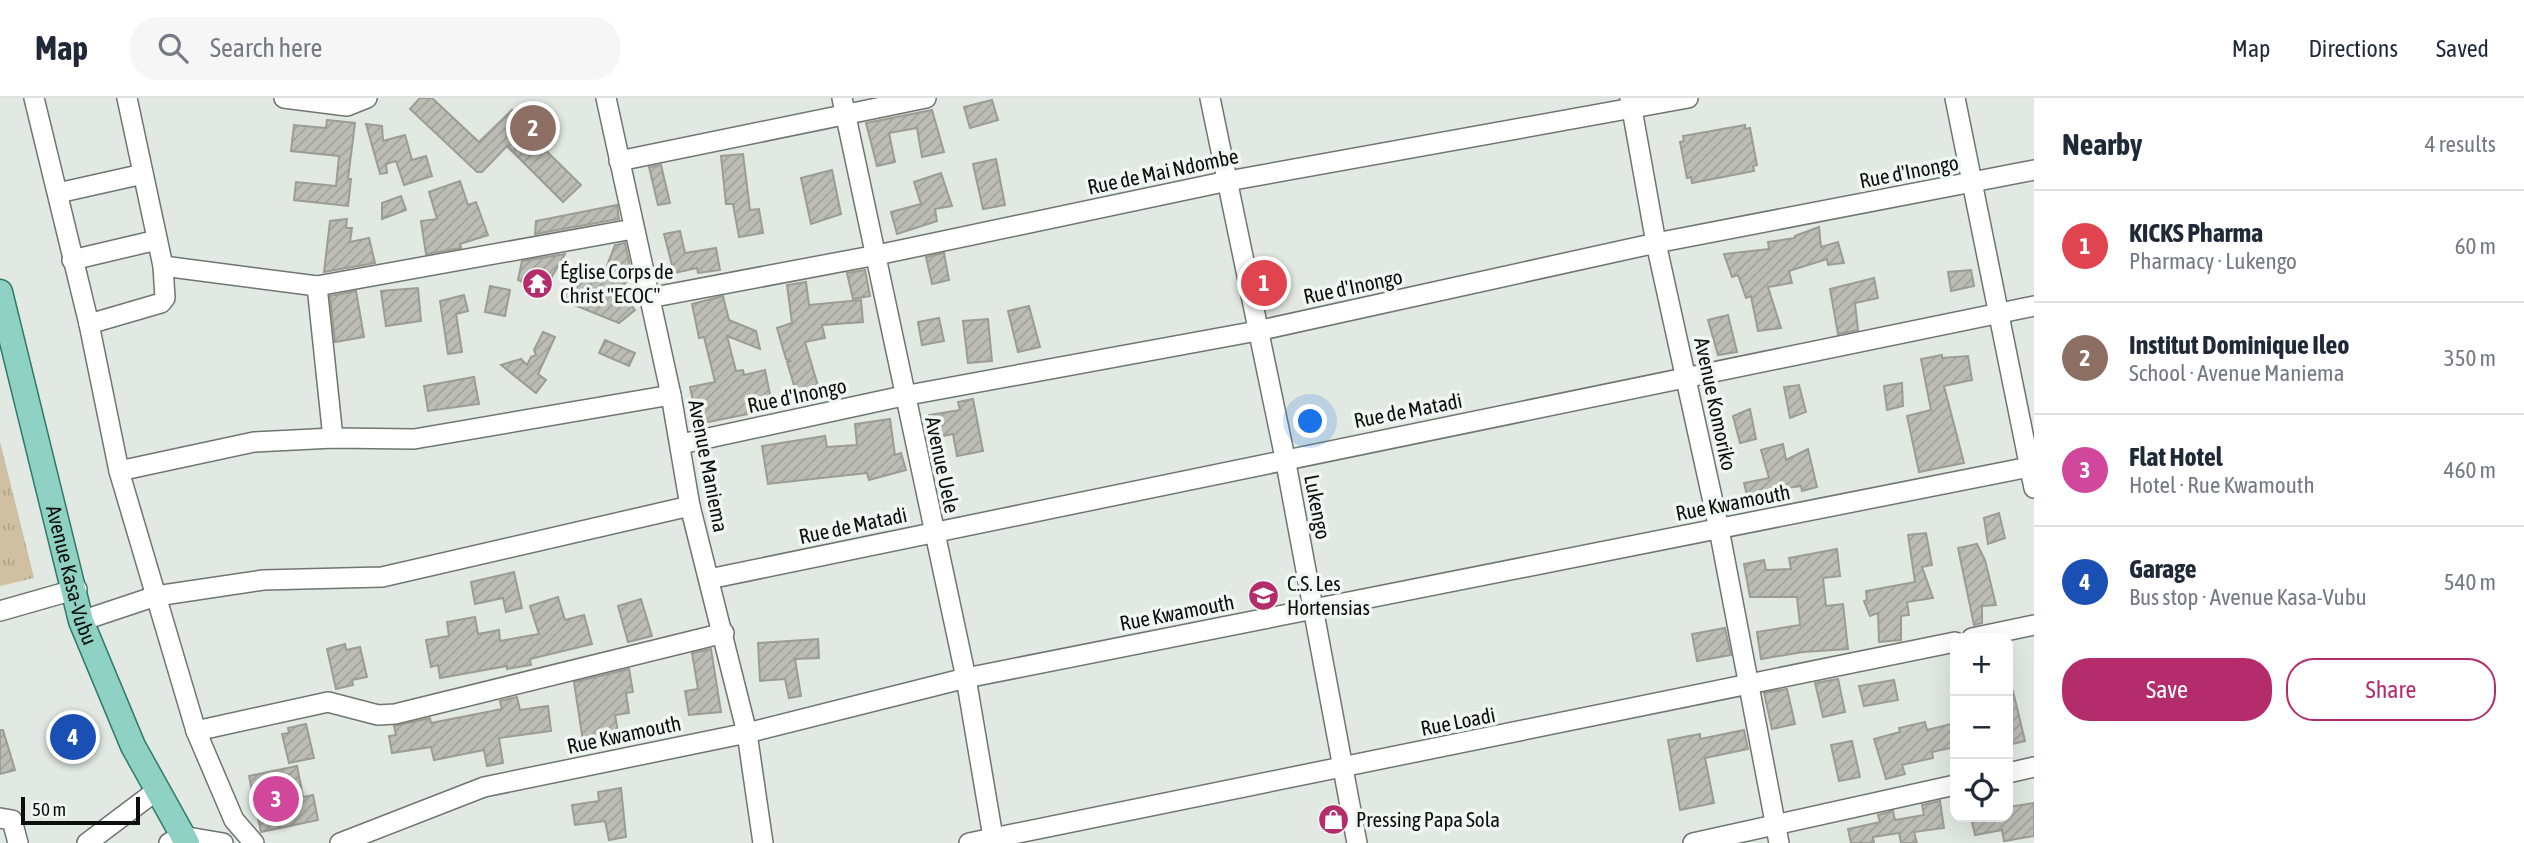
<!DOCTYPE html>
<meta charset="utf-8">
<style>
:root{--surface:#fff;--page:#f6f6f7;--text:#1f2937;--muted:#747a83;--line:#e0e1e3;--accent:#b42c6b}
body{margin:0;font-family:"Asap Condensed",sans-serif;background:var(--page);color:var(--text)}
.controls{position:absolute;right:21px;bottom:21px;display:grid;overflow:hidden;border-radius:14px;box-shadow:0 7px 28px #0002}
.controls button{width:63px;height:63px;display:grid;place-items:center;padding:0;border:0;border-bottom:2px solid var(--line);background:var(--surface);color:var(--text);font:35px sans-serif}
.scale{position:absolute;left:21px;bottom:18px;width:119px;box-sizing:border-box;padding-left:7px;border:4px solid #0d0f0d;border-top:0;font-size:19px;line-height:24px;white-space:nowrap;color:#0d0f0d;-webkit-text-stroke:5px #f0f6f0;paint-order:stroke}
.you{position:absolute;left:1311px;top:324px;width:24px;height:24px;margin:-18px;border:5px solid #fff;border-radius:50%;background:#1a73e8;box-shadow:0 0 0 10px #1a73e833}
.badge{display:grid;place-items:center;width:46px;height:46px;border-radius:50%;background:var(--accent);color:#fff;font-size:23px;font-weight:700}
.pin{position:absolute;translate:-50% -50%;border:4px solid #fff;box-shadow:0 2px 7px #0006}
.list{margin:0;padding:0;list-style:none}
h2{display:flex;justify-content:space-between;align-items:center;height:91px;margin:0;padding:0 28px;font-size:30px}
h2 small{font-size:23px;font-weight:400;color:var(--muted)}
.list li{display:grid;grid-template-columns:46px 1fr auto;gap:21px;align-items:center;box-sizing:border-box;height:112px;padding:0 28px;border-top:2px solid var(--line)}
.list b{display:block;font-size:26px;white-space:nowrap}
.list p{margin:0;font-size:23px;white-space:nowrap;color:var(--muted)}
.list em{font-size:23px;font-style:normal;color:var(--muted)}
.actions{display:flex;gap:14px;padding:21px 28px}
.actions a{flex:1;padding:16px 0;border:2px solid var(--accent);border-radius:28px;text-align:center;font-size:24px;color:var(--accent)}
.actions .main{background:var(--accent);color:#fff}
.icon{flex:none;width:38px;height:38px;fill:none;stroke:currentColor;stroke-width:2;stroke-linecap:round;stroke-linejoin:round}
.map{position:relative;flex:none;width:2034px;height:745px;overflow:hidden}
header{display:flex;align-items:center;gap:42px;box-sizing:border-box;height:98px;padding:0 35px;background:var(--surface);border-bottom:2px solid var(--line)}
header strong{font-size:33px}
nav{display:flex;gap:38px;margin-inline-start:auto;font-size:24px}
.search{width:490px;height:63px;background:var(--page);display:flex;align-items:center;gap:18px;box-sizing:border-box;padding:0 24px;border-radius:28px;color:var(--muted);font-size:26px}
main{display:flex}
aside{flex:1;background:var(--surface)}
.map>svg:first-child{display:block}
.park{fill:url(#park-tufts)}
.building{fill:url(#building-hatch);stroke:#9b9d95;stroke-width:2}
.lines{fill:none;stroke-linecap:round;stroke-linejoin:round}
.minor-casing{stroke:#6f756f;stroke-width:22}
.major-casing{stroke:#317a69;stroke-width:27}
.minor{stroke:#fff;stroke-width:19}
.major{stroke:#8fd1c2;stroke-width:24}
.labels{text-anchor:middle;stroke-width:7;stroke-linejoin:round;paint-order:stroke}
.street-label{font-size:21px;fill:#0d0f0d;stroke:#f0f6f0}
.poi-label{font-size:21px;fill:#0d0f0d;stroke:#f0f6f0;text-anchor:start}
</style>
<header>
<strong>Map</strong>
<div class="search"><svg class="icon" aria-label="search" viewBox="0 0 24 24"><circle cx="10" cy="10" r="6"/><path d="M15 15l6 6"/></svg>Search here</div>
<nav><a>Map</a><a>Directions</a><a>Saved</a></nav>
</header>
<main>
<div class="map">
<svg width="2034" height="745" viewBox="0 0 2034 745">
<defs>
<pattern id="park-tufts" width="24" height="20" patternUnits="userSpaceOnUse" patternTransform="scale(1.75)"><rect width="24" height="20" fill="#cec0a1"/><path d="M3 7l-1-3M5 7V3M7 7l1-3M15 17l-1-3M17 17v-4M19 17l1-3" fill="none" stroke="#b0a489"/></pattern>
<pattern id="building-hatch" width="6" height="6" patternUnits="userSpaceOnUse" patternTransform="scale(1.75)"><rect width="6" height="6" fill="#bcbeb6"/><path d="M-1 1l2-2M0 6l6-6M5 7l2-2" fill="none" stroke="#a0a29b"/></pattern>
</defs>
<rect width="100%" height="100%" fill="#e2e9e2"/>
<path class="park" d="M0,344L34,480L0,488Z"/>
<g class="building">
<path d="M420,0H432L479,44L512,12L528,28L524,31L581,87L563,104L507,48L482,74H477L410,11Z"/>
<path d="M992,2L998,22L970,30L964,9Z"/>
<path d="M932,12L944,54L922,59L917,30L889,35L895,64L877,68L866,25Z"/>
<path d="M327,22L355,25L348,81H351L348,108L294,102L296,84L336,88L339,58L291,53L294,27L326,30Z"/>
<path d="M366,26L382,28L383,43L405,37L412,62L426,58L432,78L404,87L396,63L386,66L387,75L380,76Z"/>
<path d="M1745,27V31L1750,30L1757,67L1753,68L1754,73L1692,85L1691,79L1687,80L1680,44L1684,43L1683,38Z"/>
<path d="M743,56L750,112L759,111L763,135L739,139L733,106H726L721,58Z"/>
<path d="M996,61L1005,107L983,111L973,66Z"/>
<path d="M661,67L670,105L658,107L649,69Z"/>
<path d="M832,72L841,116L811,126L801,80Z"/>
<path d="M941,75L952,108L935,111L937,123L897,136L891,114L921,106L914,84Z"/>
<path d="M460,83L468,107L476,104L488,137L460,146L461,150L426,156L421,123L437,121L429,94Z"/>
<path d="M401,98L406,112L382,121V105Z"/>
<path d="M617,107L619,121L535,136L536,123Z"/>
<path d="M347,121L346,130H352L350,144L369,140L375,165L324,174L330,123Z"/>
<path d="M1819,129L1821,149L1838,144L1844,165L1828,167L1827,161L1789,173L1792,185L1768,189L1781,230L1758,233L1751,198L1746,200L1738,177L1732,179L1724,156L1769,151L1768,144L1795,140V138Z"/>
<path d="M680,133L685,155L716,150L720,172L698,175L697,170L674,175L664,136Z"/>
<path d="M625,145L632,177L619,192L635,212L619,225L562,202L587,167L603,178L615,147Z"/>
<path d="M944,155L949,182L932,186L926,159Z"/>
<path d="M565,156L543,194L518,182L522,163Z"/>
<path d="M865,172L870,198L853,201L847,175Z"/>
<path d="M1971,172L1974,188L1951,193L1948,174Z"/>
<path d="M1874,180L1878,200L1855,205L1858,232L1838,236L1830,191Z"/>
<path d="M806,184L809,207L861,202L863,224L822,227L825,240L805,244L821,298L799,304L787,264L790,263L786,261L777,230L792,225L787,187Z"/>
<path d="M490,188L510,192L505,218L485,214Z"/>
<path d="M418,190L421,223L386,228L381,193Z"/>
<path d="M356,193L364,239L335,244L330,198Z"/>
<path d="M464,197L468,213L456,216L462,254L448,256L440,203Z"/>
<path d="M723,198L729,222L756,233L760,251L727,238L736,273L743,272L744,277L765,272L773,311L698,326L690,289L715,284L704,239L699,240L692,206Z"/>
<path d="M1029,208L1040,249L1018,254L1008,213Z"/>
<path d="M1728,217L1737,254L1718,257L1708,222Z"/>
<path d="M939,220L944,243L922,247L918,224Z"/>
<path d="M988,221L992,263L968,265L963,223Z"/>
<path d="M543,234L555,239L538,276L546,282L536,295L501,267L521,261L527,267L531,259L536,257L534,252Z"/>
<path d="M605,242L635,255L629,268L599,255Z"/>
<path d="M1942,257V260L1968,258L1972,282L1944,288L1964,365L1919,374L1907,318L1931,312L1921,261Z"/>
<path d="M474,279L479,306L428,313L424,288Z"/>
<path d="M1902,285L1903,308L1887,312L1884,288Z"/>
<path d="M1799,287L1806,314L1790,320L1784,289Z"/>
<path d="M973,301L983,353L957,358L953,336L932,340L929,317L960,312L958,304Z"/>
<path d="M1750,311L1756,341L1740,345L1733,318Z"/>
<path d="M890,321L895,357L901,355L906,372L869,382L867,375L768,386L762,348L825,338L827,349L857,347L855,326Z"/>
<path d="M1783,346L1786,362L1808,351L1817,389L1802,393L1801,388L1761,394L1748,401L1744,385L1769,380L1761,352Z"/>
<path d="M1999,415L2005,440L1988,446L1984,420Z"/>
<path d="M1926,435L1932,467L1922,469L1933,500L1907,504L1909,517L1901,518V542L1879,544L1878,515L1870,518L1864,503L1867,502L1866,493L1915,484L1908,437Z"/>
<path d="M1977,446L1985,462L1996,507L1982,508V525L1974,527L1958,450Z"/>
<path d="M1837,451L1840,478L1823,480L1826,508L1843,506L1848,551L1803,554L1761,561L1757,534L1800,527L1797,499H1750L1744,466L1764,462L1766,472L1791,471L1789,460Z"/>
<path d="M514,474L522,510L506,514L503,500L475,506L471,484Z"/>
<path d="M558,499L565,522L584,517L592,546L530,561L531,567L507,571V568L440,580L438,567L431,569L426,542L449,538L447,524L475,519L478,536L499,532L500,543L539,536L530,508Z"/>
<path d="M641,501L652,538L628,544L618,508Z"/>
<path d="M1725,530L1731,557L1697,563L1692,536Z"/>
<path d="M818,541L819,560L795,561L801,598L789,600L785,581L760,583L758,545Z"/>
<path d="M345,546L346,552L360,549L367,579L352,582L353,587L336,591L327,551Z"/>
<path d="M711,551L721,614L689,617L685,593L698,591L692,555Z"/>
<path d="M629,571L633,594L626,595L629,615L615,617L619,640L584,650L574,584Z"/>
<path d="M1838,581L1845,614L1823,619L1815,585Z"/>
<path d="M1894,582L1898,602L1864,608L1859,588Z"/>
<path d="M1787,591L1795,626L1772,631L1764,595Z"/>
<path d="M2008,593H2013L2025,643L2008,647Z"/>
<path d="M517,599L520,612L548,608L551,633L499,640L503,665L487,668L484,652L434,662L431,649L392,655L389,638L396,637L394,628L430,620L431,625L502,611L500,603Z"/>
<path d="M1925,624L1927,632L1955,625V649L1932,654L1933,660L1902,667L1905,676L1886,681L1874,641L1900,634L1899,630Z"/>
<path d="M306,626L314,660L289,665L282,636L289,635L288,630Z"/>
<path d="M0,632H3L15,672L0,676Z"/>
<path d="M1744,632L1748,651L1705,660L1714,705L1680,712L1668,642L1700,636V641Z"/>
<path d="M1852,643L1860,679L1839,683L1831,647Z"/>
<path d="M297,668L303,699L313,697L318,722L261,734L249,678Z"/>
<path d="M621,690L626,739L609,742L605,723L575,727L572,707L599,703L598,694Z"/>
<path d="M1940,703L1944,730L1914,734L1917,745H1901L1899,735L1873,739L1874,745H1851L1848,731L1880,724L1878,717L1893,713L1895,722L1924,717L1922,707Z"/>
<path d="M2034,705V738L2004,743L2002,732L1975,737L1971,719H2008V709Z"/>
</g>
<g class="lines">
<defs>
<g id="minor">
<path d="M34,0L89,226L119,373L196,633L234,722L254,745"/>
<path d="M284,0L347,8L367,0"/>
<path d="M606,0L671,297L690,408L747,635L763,745"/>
<path d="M842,0L966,580L994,745"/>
<path d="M1210,0L1285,360L1357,745"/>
<path d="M1630,0L1656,145L1719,431L1779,745"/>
<path d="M1955,0L2034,390"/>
<path d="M619,63L926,0"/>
<path d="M58,95L143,76"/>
<path d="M72,162L157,142"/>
<path d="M163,168L317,188L633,131"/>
<path d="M317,188L333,340"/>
<path d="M649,200L877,157L1228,83L1688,0"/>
<path d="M89,226L161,205L165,200L163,168L127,0"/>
<path d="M681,346L903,298L1257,233L1656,145L2034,72"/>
<path d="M119,373L254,344L333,340L414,341L671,297"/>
<path d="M709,481L2034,208"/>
<path d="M0,513L77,491"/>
<path d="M81,523L156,498L263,482L382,479L690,408"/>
<path d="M1972,540L2034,527"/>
<path d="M196,633L328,604L378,617L395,616L724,535"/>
<path d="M2008,675L2034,669"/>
<path d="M0,720L12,722L18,745"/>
<path d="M87,745L156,693"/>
<path d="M169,745L182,738L223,745"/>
<path d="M340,745L484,689L747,635L966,580L2034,368"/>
<path d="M969,745L1955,544"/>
<path d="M1693,745L1955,687"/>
</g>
<g id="major">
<path id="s1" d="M0,194L81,523L133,648L187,745"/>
</g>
</defs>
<use href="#minor" class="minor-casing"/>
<use href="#major" class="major-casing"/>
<use href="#minor" class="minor"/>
<use href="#major" class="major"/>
</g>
<defs>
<symbol id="temple-disc" viewBox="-11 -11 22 22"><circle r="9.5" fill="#b42c6b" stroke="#f0f6f0"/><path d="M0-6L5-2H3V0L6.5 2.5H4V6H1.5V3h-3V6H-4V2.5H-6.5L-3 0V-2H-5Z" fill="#fff"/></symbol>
<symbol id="school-disc" viewBox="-11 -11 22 22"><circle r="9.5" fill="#b42c6b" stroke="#f0f6f0"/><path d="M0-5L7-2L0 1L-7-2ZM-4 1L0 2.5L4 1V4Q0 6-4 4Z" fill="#fff"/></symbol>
<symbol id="shop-disc" viewBox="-11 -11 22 22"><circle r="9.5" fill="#b42c6b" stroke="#f0f6f0"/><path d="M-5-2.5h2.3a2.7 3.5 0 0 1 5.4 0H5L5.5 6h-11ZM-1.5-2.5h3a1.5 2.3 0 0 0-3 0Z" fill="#fff"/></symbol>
</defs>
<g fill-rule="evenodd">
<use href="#temple-disc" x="520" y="168" width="35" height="35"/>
<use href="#school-disc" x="1246" y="480" width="35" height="35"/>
<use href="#shop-disc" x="1316" y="704" width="35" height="35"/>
</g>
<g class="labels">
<g class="street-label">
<text transform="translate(1163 74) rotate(-12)" y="7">Rue de Mai Ndombe</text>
<text transform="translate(1909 74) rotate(-11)" y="7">Rue d'Inongo</text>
<text transform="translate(1353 189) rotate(-12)" y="7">Rue d'Inongo</text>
<text transform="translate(797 298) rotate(-12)" y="7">Rue d'Inongo</text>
<text transform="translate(1715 306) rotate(78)" y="7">Avenue Komoriko</text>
<text transform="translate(1408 313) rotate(-11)" y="7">Rue de Matadi</text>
<text transform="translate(942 367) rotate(78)" y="7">Avenue Uele</text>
<text transform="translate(708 368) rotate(79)" y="7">Avenue Maniema</text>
<text transform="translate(1733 405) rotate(-11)" y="7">Rue Kwamouth</text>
<text transform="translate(1317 409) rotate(79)" y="7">Lukengo</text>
<text transform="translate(853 428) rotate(-12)" y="7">Rue de Matadi</text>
<text dy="7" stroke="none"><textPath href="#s1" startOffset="292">Avenue Kasa-Vubu</textPath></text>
<text transform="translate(1177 515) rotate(-11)" y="7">Rue Kwamouth</text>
<text transform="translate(1458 624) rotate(-11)" y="7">Rue Loadi</text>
<text transform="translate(624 637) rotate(-12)" y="7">Rue Kwamouth</text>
</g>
<g class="poi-label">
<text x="560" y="181">Église Corps de<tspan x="560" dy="24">Christ "ECOC"</tspan></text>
<text x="1287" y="493">C.S. Les<tspan x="1287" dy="24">Hortensias</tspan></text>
<text x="1356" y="729">Pressing Papa Sola</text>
</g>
</g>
</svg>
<div class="controls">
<button>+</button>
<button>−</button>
<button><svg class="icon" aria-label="locate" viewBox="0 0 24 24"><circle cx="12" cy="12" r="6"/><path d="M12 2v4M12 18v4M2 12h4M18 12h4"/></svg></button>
</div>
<div class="scale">50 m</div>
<div class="you"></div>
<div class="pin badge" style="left:1264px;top:185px;background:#e0444e">1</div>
<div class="pin badge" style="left:533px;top:30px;background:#8d6e63">2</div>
<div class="pin badge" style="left:276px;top:701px;background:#d1479c">3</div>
<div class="pin badge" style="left:73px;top:639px;background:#1a4fb4">4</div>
</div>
<aside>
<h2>Nearby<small>4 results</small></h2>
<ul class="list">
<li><span class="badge" style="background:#e0444e">1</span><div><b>KICKS Pharma</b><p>Pharmacy · Lukengo</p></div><em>60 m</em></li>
<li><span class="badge" style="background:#8d6e63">2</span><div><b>Institut Dominique Ileo</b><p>School · Avenue Maniema</p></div><em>350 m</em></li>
<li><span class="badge" style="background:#d1479c">3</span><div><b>Flat Hotel</b><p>Hotel · Rue Kwamouth</p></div><em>460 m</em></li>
<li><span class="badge" style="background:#1a4fb4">4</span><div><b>Garage</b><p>Bus stop · Avenue Kasa-Vubu</p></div><em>540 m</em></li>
</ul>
<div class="actions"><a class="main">Save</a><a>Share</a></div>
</aside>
</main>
